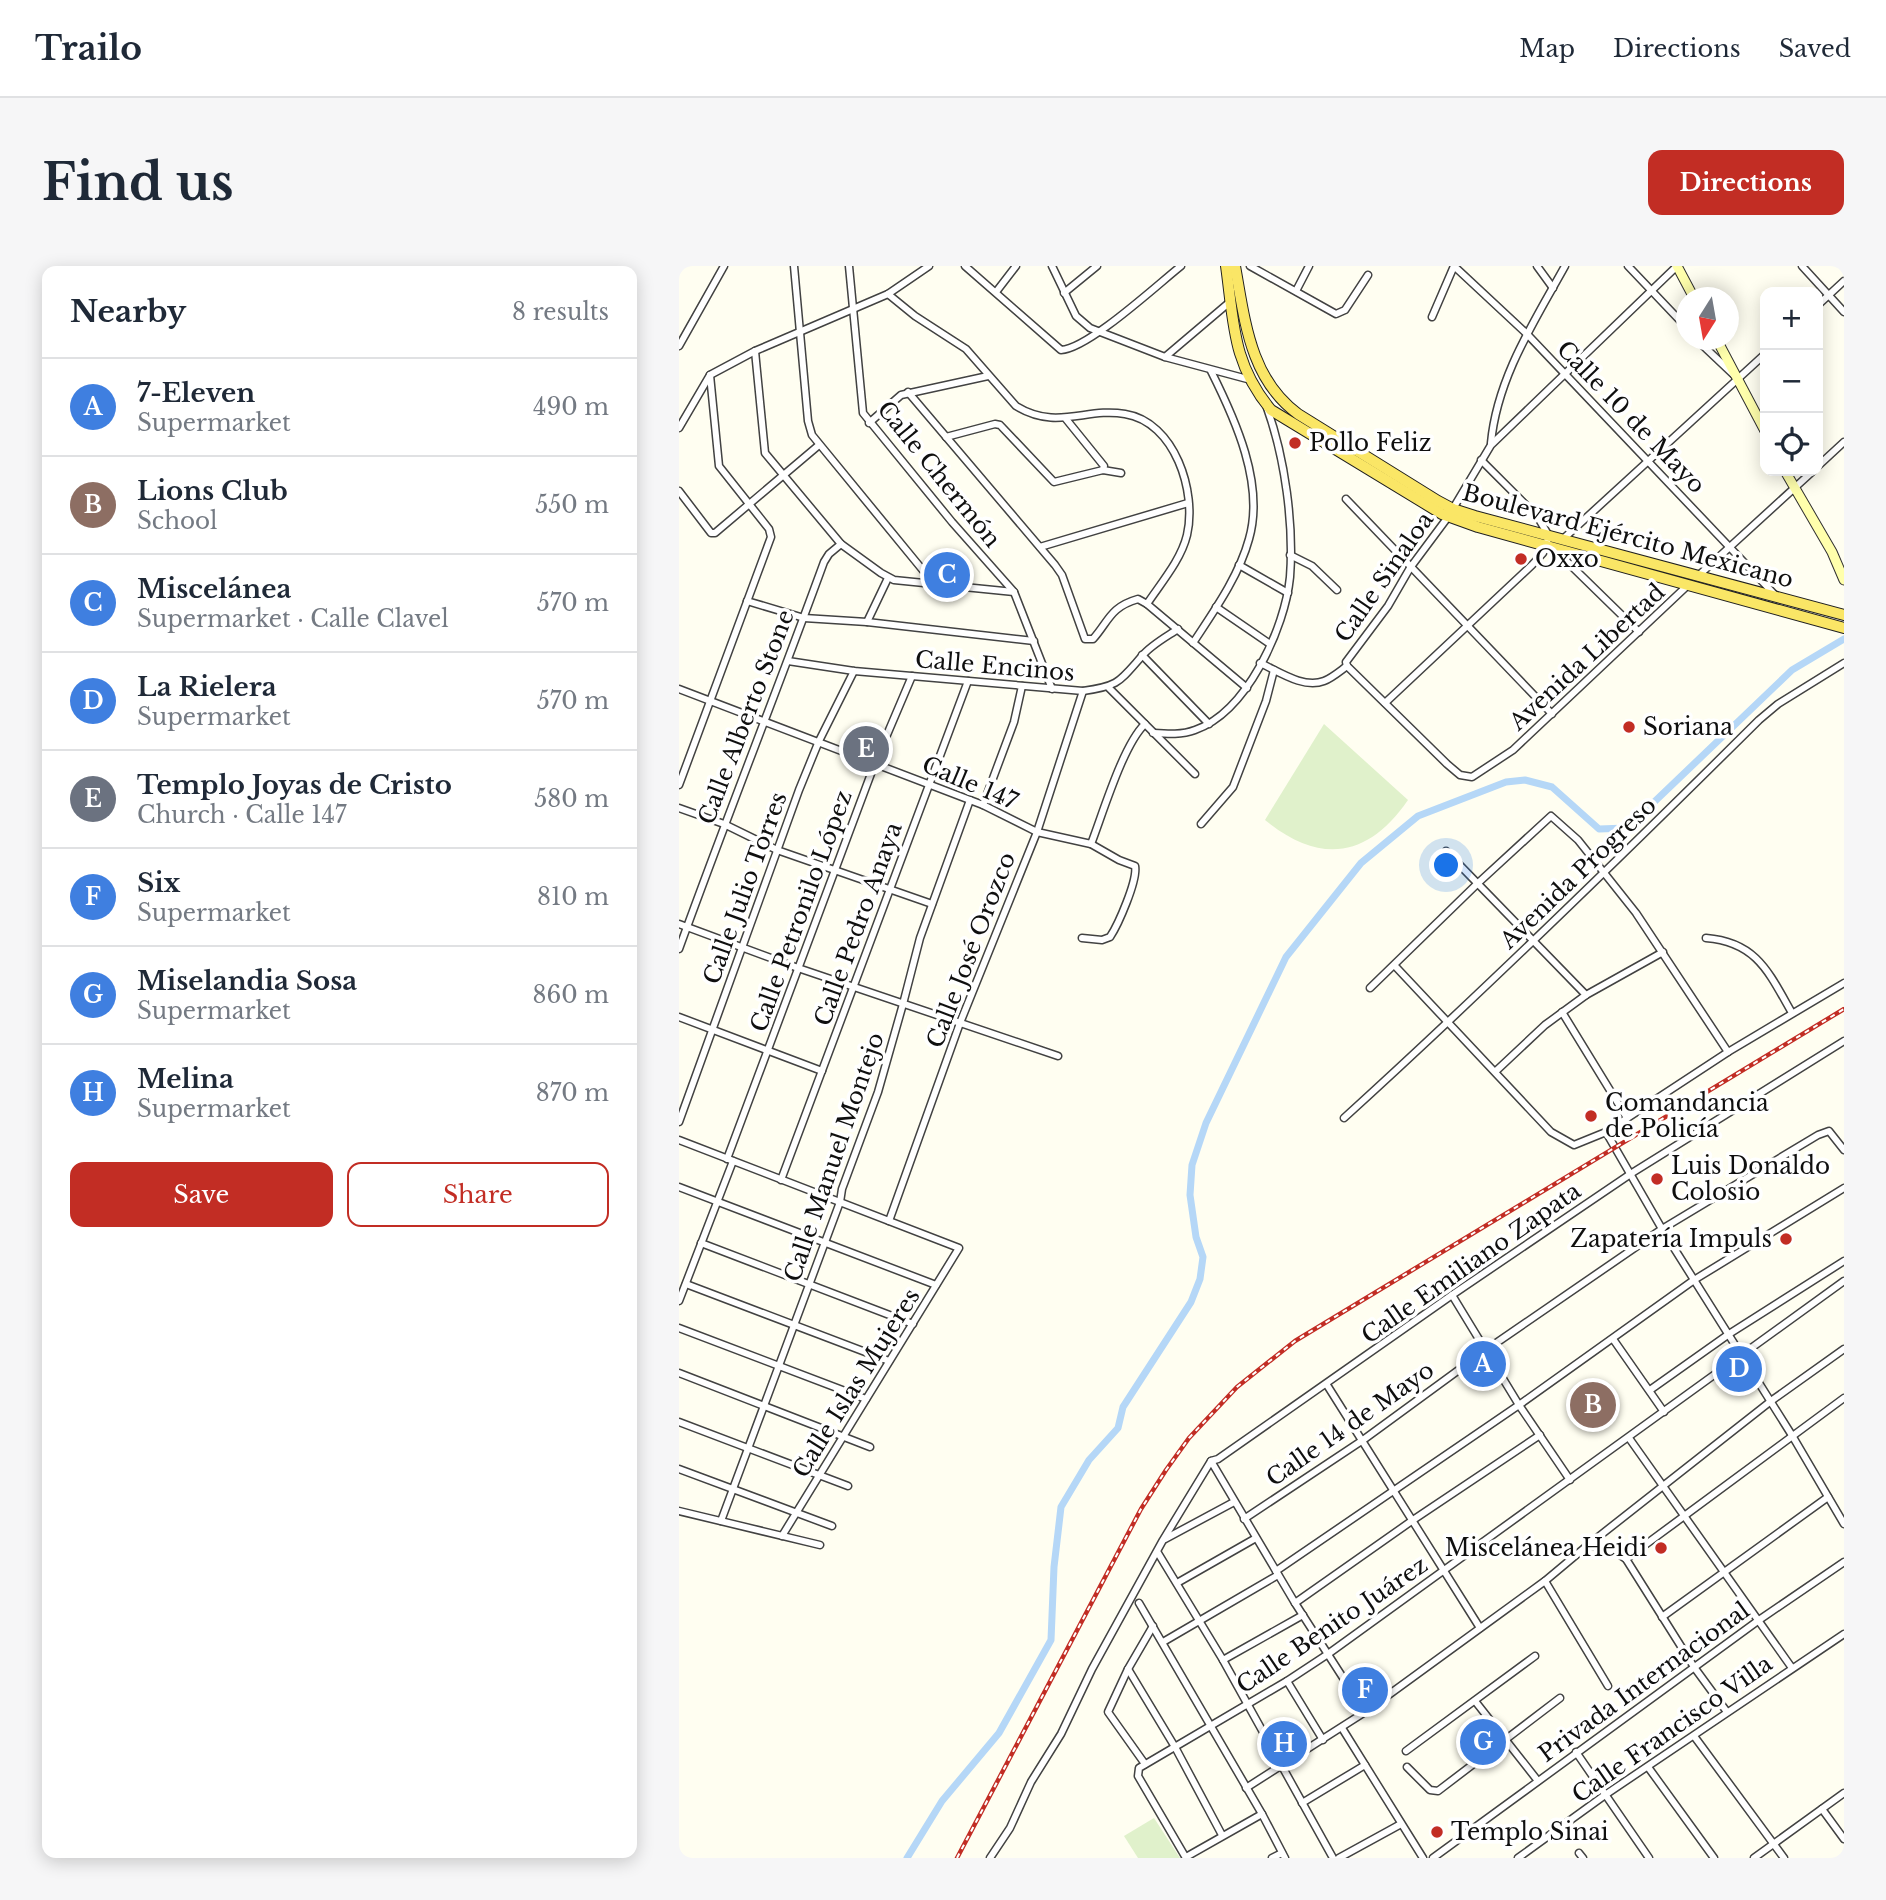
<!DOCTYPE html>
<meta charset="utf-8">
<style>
:root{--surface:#fff;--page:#f6f6f7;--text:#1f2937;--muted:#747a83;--line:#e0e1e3;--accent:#c22d24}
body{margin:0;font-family:"Libre Baskerville",serif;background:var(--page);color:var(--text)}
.controls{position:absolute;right:21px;top:21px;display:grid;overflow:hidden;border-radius:14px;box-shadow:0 4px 18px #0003}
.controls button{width:63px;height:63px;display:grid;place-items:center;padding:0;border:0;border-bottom:2px solid var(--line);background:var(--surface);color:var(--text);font:35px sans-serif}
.compass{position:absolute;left:997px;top:21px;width:63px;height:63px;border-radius:50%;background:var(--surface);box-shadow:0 4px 18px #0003;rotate:191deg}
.you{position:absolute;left:768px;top:600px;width:24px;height:24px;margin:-18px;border:5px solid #fff;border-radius:50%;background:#1a73e8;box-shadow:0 0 0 10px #1a73e833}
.badge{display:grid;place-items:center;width:46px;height:46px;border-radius:50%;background:var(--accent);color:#fff;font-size:23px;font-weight:700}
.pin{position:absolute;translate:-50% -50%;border:4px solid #fff;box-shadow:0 2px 7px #0006}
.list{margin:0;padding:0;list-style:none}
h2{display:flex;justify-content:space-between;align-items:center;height:91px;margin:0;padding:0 28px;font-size:30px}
h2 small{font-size:23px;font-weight:400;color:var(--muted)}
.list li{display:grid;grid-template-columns:46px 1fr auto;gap:21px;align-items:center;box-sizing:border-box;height:98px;padding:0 28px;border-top:2px solid var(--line)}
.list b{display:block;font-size:26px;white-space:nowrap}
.list p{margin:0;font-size:23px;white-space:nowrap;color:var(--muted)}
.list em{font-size:23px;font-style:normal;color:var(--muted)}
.actions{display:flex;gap:14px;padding:21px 28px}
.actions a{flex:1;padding:16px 0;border:2px solid var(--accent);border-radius:14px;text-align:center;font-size:24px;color:var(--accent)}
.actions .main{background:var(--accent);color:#fff}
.icon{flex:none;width:38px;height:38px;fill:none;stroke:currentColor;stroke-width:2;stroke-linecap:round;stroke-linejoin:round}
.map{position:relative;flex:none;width:1165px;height:1592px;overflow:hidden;border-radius:14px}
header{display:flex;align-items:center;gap:42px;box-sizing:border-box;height:98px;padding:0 35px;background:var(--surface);border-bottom:2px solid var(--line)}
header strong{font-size:33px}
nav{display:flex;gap:38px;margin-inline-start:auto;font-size:24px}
.intro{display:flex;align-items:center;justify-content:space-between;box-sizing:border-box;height:168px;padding:0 42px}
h1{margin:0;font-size:49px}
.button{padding:18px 32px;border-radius:14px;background:var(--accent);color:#fff;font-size:24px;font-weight:700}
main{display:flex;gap:42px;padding:0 42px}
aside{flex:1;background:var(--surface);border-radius:14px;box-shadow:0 4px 18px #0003}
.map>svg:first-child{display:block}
.pitch{fill:#e0f1cb}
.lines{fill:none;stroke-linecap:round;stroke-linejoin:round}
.canal{stroke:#b5d7f7;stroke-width:7}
.street-casing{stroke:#424242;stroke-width:9}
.secondary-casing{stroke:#313131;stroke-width:11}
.primary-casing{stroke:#202020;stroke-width:12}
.street{stroke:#fff;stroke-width:6}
.secondary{stroke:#ffffac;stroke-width:9}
.primary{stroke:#fae666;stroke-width:10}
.rail-casing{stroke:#c22d24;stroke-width:4.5}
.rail{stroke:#fff;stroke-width:2;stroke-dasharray:5;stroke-linecap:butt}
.poi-dot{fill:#c22d24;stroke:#fff;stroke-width:2.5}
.labels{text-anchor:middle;stroke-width:7;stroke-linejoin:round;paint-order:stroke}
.street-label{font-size:23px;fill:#0f0f0f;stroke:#fff}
.poi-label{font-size:23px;fill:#0f0f0f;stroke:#fff;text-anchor:start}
</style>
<header>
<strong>Trailo</strong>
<nav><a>Map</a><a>Directions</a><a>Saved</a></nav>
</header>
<div class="intro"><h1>Find us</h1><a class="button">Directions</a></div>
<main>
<aside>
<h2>Nearby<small>8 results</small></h2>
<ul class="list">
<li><span class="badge" style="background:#3f7fe0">A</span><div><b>7-Eleven</b><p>Supermarket</p></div><em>490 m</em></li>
<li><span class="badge" style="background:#8d6e63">B</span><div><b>Lions Club</b><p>School</p></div><em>550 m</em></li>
<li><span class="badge" style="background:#3f7fe0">C</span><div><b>Miscelánea</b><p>Supermarket · Calle Clavel</p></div><em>570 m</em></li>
<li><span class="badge" style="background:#3f7fe0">D</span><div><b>La Rielera</b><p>Supermarket</p></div><em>570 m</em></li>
<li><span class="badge" style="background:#6b7280">E</span><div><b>Templo Joyas de Cristo</b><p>Church · Calle 147</p></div><em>580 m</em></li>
<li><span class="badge" style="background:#3f7fe0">F</span><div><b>Six</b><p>Supermarket</p></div><em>810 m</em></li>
<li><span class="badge" style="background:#3f7fe0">G</span><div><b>Miselandia Sosa</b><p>Supermarket</p></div><em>860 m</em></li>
<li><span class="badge" style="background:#3f7fe0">H</span><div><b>Melina</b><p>Supermarket</p></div><em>870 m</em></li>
</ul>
<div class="actions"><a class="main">Save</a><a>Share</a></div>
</aside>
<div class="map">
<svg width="1165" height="1592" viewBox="0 0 1165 1592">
<rect width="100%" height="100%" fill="#fffef1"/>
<g class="pitch">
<path d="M645,458L729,534C689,592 641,599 586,554Z"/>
<path d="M475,1552L501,1592H459L445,1570Z"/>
</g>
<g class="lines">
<path class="canal" d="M228,1592L263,1535L320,1467L372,1374L375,1301L382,1241L410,1194L439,1162L444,1141L512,1036L521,1013L524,991L517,971L511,929L513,899L527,857L607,691L682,597L739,550L827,516L846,514L873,521L920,563L948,562L1113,404L1165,373"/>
<defs>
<g id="street">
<path d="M115,0L129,155L133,169L256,319"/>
<path d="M170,0L184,147L273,256L335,326L373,423"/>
<path d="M286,0L382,84C409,83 478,19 502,0"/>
<path d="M373,0L397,50L411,62L486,91L572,114"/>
<path d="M571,0L657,48L666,44L689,9"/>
<path d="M775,0L848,68L1097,330"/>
<path d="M858,0L874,22"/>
<path d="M949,0L1008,62"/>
<path d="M1123,0L1165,46"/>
<path d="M617,25L630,0"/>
<path d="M317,26L337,0"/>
<path d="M385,27L418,0"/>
<path d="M209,28L236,50L287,83L337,140C378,165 407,141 446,148C496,156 518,226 508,269C502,294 482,317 468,338L459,333C431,341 430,355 414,373H406L383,309L376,299L229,126"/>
<path d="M1139,39L1165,15"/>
<path d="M753,51L775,0"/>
<path d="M1018,74L1055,109"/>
<path d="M0,80L45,0"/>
<path d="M76,85L86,187L162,278L202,307L215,314L335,326"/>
<path d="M486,91L552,35"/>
<path d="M387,153L425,200L424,204"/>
<path d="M190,157L222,129L309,110"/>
<path d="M0,162L31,109L76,85L209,28L250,0"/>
<path d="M267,171L316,158L321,159L375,216L424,204L442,207"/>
<path d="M812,177C818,112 855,56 886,0"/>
<path d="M1139,200L1165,176"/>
<path d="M0,225L32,267H36L140,179"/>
<path d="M667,233L873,448"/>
<path d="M884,273L1086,88"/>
<path d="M361,281L509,237"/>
<path d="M876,284L960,366"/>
<path d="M611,289L633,300L658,324"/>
<path d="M560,299L609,327"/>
<path d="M1019,310L1134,205"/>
<path d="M68,335L125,352L188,356L355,375"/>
<path d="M468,338L568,422"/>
<path d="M537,341L591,378"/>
<path d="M188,356L209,312"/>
<path d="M514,377C535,345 560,310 570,273C586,218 556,153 532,105"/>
<path d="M463,389L530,458"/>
<path d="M109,395L175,405L404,425C440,420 440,416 463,390C472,379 487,371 499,363"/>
<path d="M581,397C599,405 624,423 645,415C653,412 661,405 668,400"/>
<path d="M668,400L768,498L781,509L793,511L834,484L1009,319"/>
<path d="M668,400L667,396L709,340L731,302L769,251L812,179L998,0"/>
<path d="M430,422L516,508"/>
<path d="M0,423L304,539L358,566L412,578L440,594L456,600C459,614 439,659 431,671L423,674L403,672"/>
<path d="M706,437L853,299L864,287L870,270L858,250L802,194"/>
<path d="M474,467C489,468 503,469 516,464C568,446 606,362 611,311C615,259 606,192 588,142"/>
<path d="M0,519L92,271L90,263L40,200L31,109"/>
<path d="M304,539L335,456L343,420"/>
<path d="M0,542L45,558L98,584L253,638"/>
<path d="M522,558L554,521L587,435L595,404"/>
<path d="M412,578C424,547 444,479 466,458"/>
<path d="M767,585L907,729"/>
<path d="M0,658L119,702L379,790"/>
<path d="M1027,672C1078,676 1090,707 1113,747"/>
<path d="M0,683C47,553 98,425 145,296L150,288L162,278"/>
<path d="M716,700L872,866L895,879L927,866L1049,786L1165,717"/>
<path d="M691,722L798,618L872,550L899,574L957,647L1049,786"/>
<path d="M883,746L948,852"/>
<path d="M0,751L143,805"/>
<path d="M817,805L866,759L907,729L984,686"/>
<path d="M665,852C807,723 944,589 1080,454L1099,438L1165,397"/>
<path d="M0,856L120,524L140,475L175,405"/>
<path d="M927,866L983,963L1114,1171L1165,1258"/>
<path d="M0,874L280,982L103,1270"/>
<path d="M48,893L196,497L233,410"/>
<path d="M102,914L289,415"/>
<path d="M0,921L257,1019"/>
<path d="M210,955L281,757L358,566L404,425"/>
<path d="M22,977L234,1058"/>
<path d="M7,1018L210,1095"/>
<path d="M773,1029L840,1139L891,1214"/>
<path d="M0,1035L54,895"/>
<path d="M0,1062L187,1133"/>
<path d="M934,1073L985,1146"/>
<path d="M0,1107L191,1181"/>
<path d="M648,1119L801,1362"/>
<path d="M971,1124L1050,1068L1165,995"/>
<path d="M0,1156L169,1220"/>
<path d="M950,1172L1113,1402"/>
<path d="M532,1195L616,1337L686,1446"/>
<path d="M0,1203L153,1260"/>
<path d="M0,1245L141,1279"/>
<path d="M565,1253L684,1174L807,1084L983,963L1139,869L1150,865L1165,884"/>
<path d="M42,1255L161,936L163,923L199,826L224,738L241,672L291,534"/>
<path d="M486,1273L555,1236"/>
<path d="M909,1279L1092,1135L1165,1083"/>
<path d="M479,1287L544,1394L654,1592"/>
<path d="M947,1293L1165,1132"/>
<path d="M597,1305L840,1139L1015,1014L1165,922"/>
<path d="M866,1315L929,1420"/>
<path d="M498,1317L577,1272"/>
<path d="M460,1337L583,1548L606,1592"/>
<path d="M616,1337L734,1254L861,1169"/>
<path d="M983,1351L1149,1231"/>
<path d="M484,1376L599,1309"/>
<path d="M544,1394L624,1349"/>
<path d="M449,1403L496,1481L543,1569"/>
<path d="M608,1415L644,1474"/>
<path d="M796,1435L859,1515"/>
<path d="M663,1462L744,1592"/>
<path d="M1015,1470L1105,1592"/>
<path d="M727,1485L856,1390"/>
<path d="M897,1486L970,1592"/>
<path d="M466,1498L429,1446L449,1403L474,1360"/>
<path d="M728,1501L751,1524L759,1525L881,1432"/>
<path d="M969,1501L1035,1592"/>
<path d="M567,1522L686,1446L866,1315L909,1279L935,1285L947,1293L1015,1401L1048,1446"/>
<path d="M623,1537L686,1499"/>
<path d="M1143,1543L1165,1573"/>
<path d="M900,1587L904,1592"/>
<path d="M507,1591L583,1548"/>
<path d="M311,1592L331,1562L352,1516L382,1468L413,1403L484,1274L532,1195L539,1193L773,1029L953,907L1165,775"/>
<path d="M507,1592L459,1510L460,1502L608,1415L649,1388L1165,1015"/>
<path d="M593,1592L603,1587"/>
<path d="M660,1592L722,1558"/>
<path d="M754,1592L1080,1354L1165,1296"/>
<path d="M839,1592L926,1529L1165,1368"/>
<path d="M1075,1592L1165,1527"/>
</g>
<g id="secondary">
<path d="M998,0L1015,32"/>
<path d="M1038,74L1086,165"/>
<path d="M1106,205L1153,286L1165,314"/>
</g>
<g id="primary">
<path d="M547,0C555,57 553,97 592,144L763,248L799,261L1165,362"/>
<path d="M556,0C566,55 571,113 619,148L759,235L774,243L796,250L1165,349"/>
</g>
</defs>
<use href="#street" class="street-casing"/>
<use href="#secondary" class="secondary-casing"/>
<use href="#primary" class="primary-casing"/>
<use href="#street" class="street"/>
<use href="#secondary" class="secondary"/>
<use href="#primary" class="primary"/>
<defs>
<path id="rail" d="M278,1592L462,1243L487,1204L510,1172L558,1121L616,1075L1165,743"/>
</defs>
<use href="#rail" class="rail-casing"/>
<use href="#rail" class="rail"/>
</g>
<g class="poi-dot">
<circle cx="616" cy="177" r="7"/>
<circle cx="842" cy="293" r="7"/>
<circle cx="950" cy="461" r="7"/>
<circle cx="912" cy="850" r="7"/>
<circle cx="978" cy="913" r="7"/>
<circle cx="1107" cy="973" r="7"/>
<circle cx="982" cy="1282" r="7"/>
<circle cx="758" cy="1566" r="7"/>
</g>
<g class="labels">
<g class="street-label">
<text transform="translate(952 151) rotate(46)" y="8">Calle 10 de Mayo</text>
<text transform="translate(260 208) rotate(51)" y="8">Calle Chermón</text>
<text transform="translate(949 270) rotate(15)" y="8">Boulevard Ejército Mexicano</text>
<text transform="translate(705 311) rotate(-55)" y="8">Calle Sinaloa</text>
<text transform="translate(908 391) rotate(-43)" y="8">Avenida Libertad</text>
<text transform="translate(316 400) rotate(5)" y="8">Calle Encinos</text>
<text transform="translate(67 451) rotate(-69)" y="8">Calle Alberto Stone</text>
<text transform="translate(291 517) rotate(23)" y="8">Calle 147</text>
<text transform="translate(899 607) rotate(-44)" y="8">Avenida Progreso</text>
<text transform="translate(66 622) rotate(-70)" y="8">Calle Julio Torres</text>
<text transform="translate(122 645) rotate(-70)" y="8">Calle Petronilo López</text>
<text transform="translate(179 658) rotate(-70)" y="8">Calle Pedro Anaya</text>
<text transform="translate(292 684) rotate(-69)" y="8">Calle José Orozco</text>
<text transform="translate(155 891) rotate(-71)" y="8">Calle Manuel Montejo</text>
<text transform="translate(792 997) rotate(-35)" y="8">Calle Emiliano Zapata</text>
<text transform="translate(177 1117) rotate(-58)" y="8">Calle Islas Mujeres</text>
<text transform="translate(671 1158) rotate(-35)" y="8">Calle 14 de Mayo</text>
<text transform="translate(653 1359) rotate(-34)" y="8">Calle Benito Juárez</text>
<text transform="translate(965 1416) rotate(-36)" y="8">Privada Internacional</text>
<text transform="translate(993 1463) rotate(-35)" y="8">Calle Francisco Villa</text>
</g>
<g class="poi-label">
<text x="630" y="185">Pollo Feliz</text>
<text x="856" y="301">Oxxo</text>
<text x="964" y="469">Soriana</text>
<text x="926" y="845">Comandancia<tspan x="926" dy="26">de Policía</tspan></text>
<text x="992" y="908">Luis Donaldo<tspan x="992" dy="26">Colosio</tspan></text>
<text x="1093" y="981" text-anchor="end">Zapatería Impuls</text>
<text x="968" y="1290" text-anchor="end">Miscelánea Heidi</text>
<text x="772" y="1574">Templo Sinai</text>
</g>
</g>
</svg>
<div class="controls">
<button>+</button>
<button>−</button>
<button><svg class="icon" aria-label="locate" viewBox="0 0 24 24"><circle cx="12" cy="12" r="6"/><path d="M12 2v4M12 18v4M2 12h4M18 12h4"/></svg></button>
</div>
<svg class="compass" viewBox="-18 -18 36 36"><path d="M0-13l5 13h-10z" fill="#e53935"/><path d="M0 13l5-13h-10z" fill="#747a83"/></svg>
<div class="you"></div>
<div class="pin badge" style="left:804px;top:1098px;background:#3f7fe0">A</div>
<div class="pin badge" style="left:914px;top:1139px;background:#8d6e63">B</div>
<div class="pin badge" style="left:268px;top:309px;background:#3f7fe0">C</div>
<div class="pin badge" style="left:1060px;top:1103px;background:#3f7fe0">D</div>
<div class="pin badge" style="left:187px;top:483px;background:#6b7280">E</div>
<div class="pin badge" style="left:686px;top:1424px;background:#3f7fe0">F</div>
<div class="pin badge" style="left:804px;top:1476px;background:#3f7fe0">G</div>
<div class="pin badge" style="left:605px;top:1478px;background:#3f7fe0">H</div>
</div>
</main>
